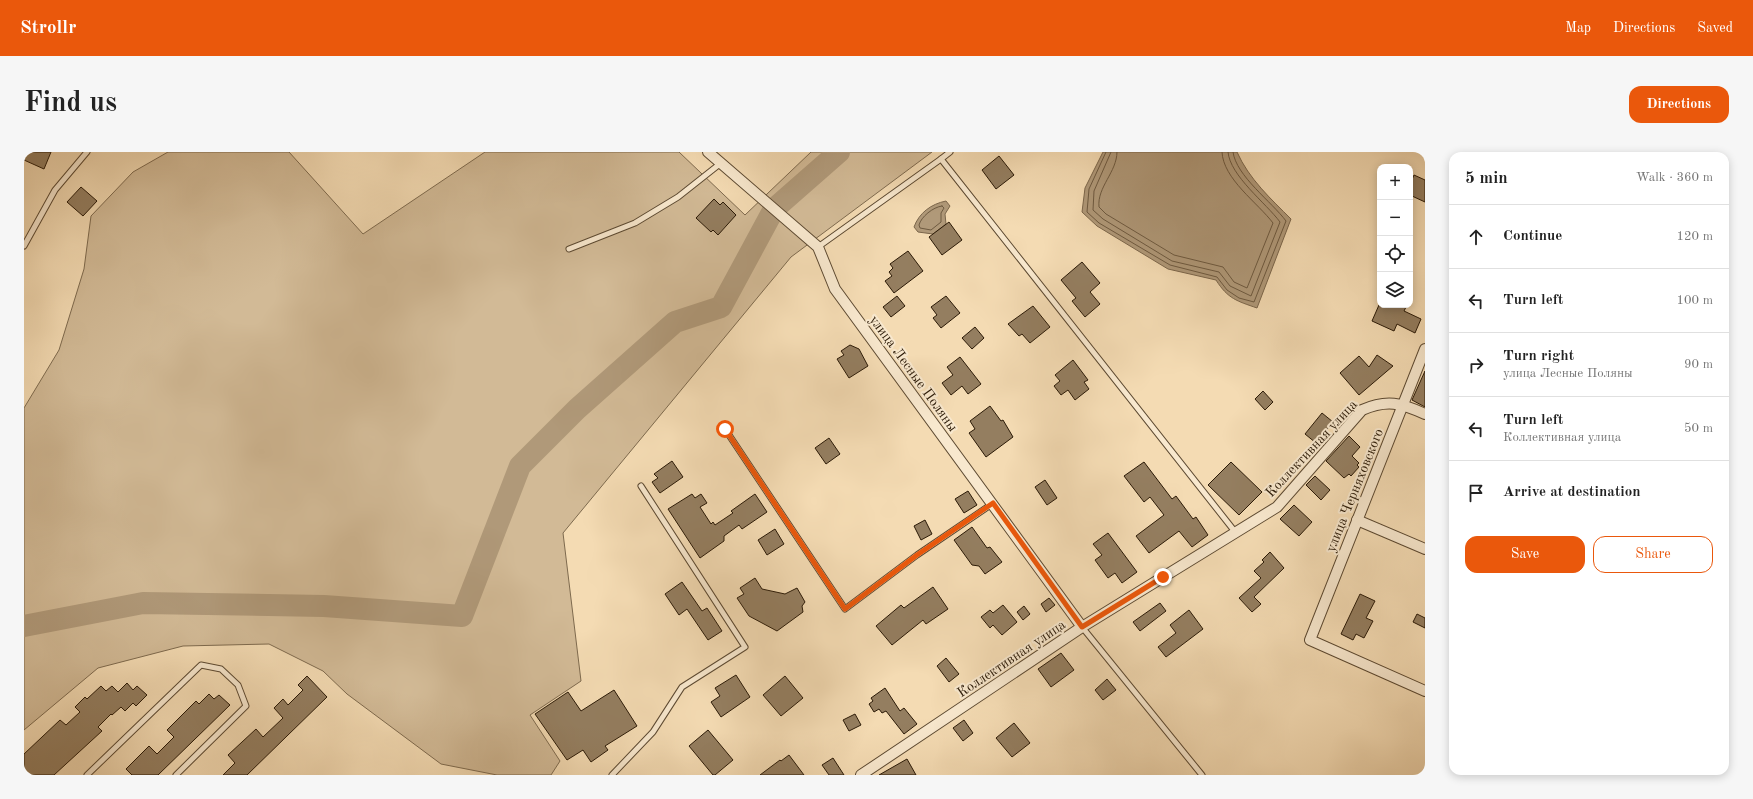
<!DOCTYPE html>
<meta charset="utf-8">
<style>
:root{--surface:#fff;--page:#f6f6f6;--text:#222;--muted:#767676;--line:#e0e0e0;--accent:#ea580c}
body{margin:0;font-family:"Old Standard TT",serif;background:var(--page);color:var(--text)}
.controls{position:absolute;right:12px;top:12px;display:grid;overflow:hidden;border-radius:8px;box-shadow:0 2px 10px #0003}
.controls button{width:36px;height:36px;display:grid;place-items:center;padding:0;border:0;border-bottom:1px solid var(--line);background:var(--surface);color:var(--text);font:20px sans-serif}
.stop{position:absolute;width:12px;height:12px;margin:-9px;border:3px solid #ea580c;border-radius:50%;background:#fff}
.stop.end{background:#ea580c;border-color:#fff;box-shadow:0 1px 4px #0008}
.list{margin:0;padding:0;list-style:none}
h2{display:flex;justify-content:space-between;align-items:center;height:52px;margin:0;padding:0 16px;font-size:17px}
h2 small{font-size:13px;font-weight:400;color:var(--muted)}
.list li{display:grid;grid-template-columns:26px 1fr auto;gap:12px;align-items:center;box-sizing:border-box;height:64px;padding:0 16px;border-top:1px solid var(--line)}
.list b{display:block;font-size:15px;white-space:nowrap}
.list p{margin:0;font-size:13px;white-space:nowrap;color:var(--muted)}
.list em{font-size:13px;font-style:normal;color:var(--muted)}
.actions{display:flex;gap:8px;padding:12px 16px}
.actions a{flex:1;padding:9px 0;border:1px solid var(--accent);border-radius:12px;text-align:center;font-size:14px;color:var(--accent)}
.actions .main{background:var(--accent);color:#fff}
.icon{flex:none;width:22px;height:22px;fill:none;stroke:currentColor;stroke-width:2;stroke-linecap:round;stroke-linejoin:round}
.map{position:relative;flex:none;width:1401px;height:623px;overflow:hidden;border-radius:12px}
header{display:flex;align-items:center;gap:24px;box-sizing:border-box;height:56px;padding:0 20px;background:var(--accent);color:#fff}
header strong{font-size:19px}
nav{display:flex;gap:22px;margin-inline-start:auto;font-size:14px}
.intro{display:flex;align-items:center;justify-content:space-between;box-sizing:border-box;height:96px;padding:0 24px}
h1{margin:0;font-size:28px}
.button{padding:10px 18px;border-radius:12px;background:var(--accent);color:#fff;font-size:14px;font-weight:700}
main{display:flex;gap:24px;padding:0 24px}
aside{flex:1;background:var(--surface);border-radius:12px;box-shadow:0 2px 10px #0003}
.map>svg:first-child{display:block}
.green{fill:#d2ba96;stroke:#7e6a4e}
.water{fill:#b09979;stroke:#7b664b}
.lines{fill:none;stroke-linecap:round;stroke-linejoin:round}
.shore{stroke:#6e5a40;stroke-width:1}
.river{stroke:#b09979;stroke-width:22}
.building{fill:#947e60;stroke:#2b1a07}
.service-casing{stroke:#5d4a32;stroke-width:7}
.minor-casing{stroke:#5d4a32;stroke-width:12}
.service{stroke:#f8e8ce;stroke-width:5}
.minor{stroke:#f8e8ce;stroke-width:10}
.route{stroke:#ea580c;stroke-width:5}
.labels{text-anchor:middle;stroke-width:4;stroke-linejoin:round;paint-order:stroke}
.street-label{font-size:14px;fill:#2b1a07;stroke:#f8e8ce}
</style>
<header>
<strong>Strollr</strong>
<nav><a>Map</a><a>Directions</a><a>Saved</a></nav>
</header>
<div class="intro"><h1>Find us</h1><a class="button">Directions</a></div>
<main>
<div class="map">
<svg width="1401" height="623" viewBox="0 0 1401 623">
<rect width="100%" height="100%" fill="#f4dbb3"/>
<filter id="stains"><feTurbulence type="fractalNoise" baseFrequency=".005" numOctaves="4"/><feColorMatrix values="0 0 0 0 .2 0 0 0 0 .09 0 0 0 0 .02 0 0 0 .5 -.17"/></filter>
<radialGradient id="worn" r=".72"><stop offset=".6" stop-color="#630" stop-opacity="0"/><stop offset="1" stop-color="#630" stop-opacity=".3"/></radialGradient>
<path class="green" d="M144,0H265L339,82L461,0H655L721,63L787,0H908L767,105L539,381L557,529L506,563L536,609L527,623H473L417,612L323,542L299,519L245,492L159,494L74,516L0,578V256L35,198L60,117L67,64L109,20Z"/>
<g class="water">
<path d="M1079,0H1213C1225,27 1247,47 1267,67L1233,156C1213,149 1204,147 1192,128L1144,117L1073,74L1058,60L1061,36Z"/>
<path d="M922,49L926,54L921,62L922,72L909,82L894,80L890,75C895,61 907,52 922,49Z"/>
</g>
<g class="lines">
<g class="shore">
<path d="M1082,0L1065,37L1063,60L1075,71L1146,113L1193,125L1203,138L1215,146L1230,150L1262,69C1248,50 1212,24 1209,0"/>
<path d="M1087,0L1070,39L1069,58L1079,67L1148,109L1195,120L1206,134L1227,144L1256,70C1242,51 1206,24 1204,0"/>
<path d="M1093,0C1093,20 1073,35 1075,55L1082,62L1150,103L1199,115L1210,130L1223,136L1249,71C1234,51 1199,27 1198,0"/>
<path d="M918,54L920,56L917,61V70L907,78L896,76L895,73C897,65 909,55 918,54Z"/>
</g>
<path class="river" d="M0,474L119,451L300,454L438,464L496,314L553,257L651,170L697,155L750,57L815,0"/>
</g>
<g class="building">
<path d="M0,0H27L20,17L0,8Z"/>
<path d="M975,4L990,23L972,37L958,18Z"/>
<path d="M1390,23L1401,28V50L1388,44L1386,41V32Z"/>
<path d="M57,35L73,49L59,64L43,50Z"/>
<path d="M690,47L696,53L699,50L712,63L694,83L689,78L687,80L672,66Z"/>
<path d="M925,70L938,88L918,103L905,85Z"/>
<path d="M884,99L899,119L870,141L861,129L868,124L865,120L869,116L866,112Z"/>
<path d="M1058,110L1076,131L1066,140L1076,152L1061,165L1048,149L1052,146L1037,128Z"/>
<path d="M873,144L881,154L867,165L859,155Z"/>
<path d="M922,144L936,161L917,176L909,166L913,163L907,155Z"/>
<path d="M1355,153H1383L1380,159L1397,167L1391,181L1373,172L1370,179L1348,169Z"/>
<path d="M1009,154L1026,175L1006,191L998,182L995,184L984,172Z"/>
<path d="M951,175L960,186L948,197L938,186Z"/>
<path d="M826,193L835,197L844,214L825,226L813,207L820,203L817,199Z"/>
<path d="M1353,203L1369,214L1335,243L1316,221L1335,204L1345,215Z"/>
<path d="M936,205L957,232L944,242L938,234L927,243L918,231L929,223L923,215Z"/>
<path d="M1049,208L1064,228L1060,230L1065,237L1051,248L1044,238L1037,243L1030,234L1036,229L1031,223Z"/>
<path d="M1401,219V255L1388,248Z"/>
<path d="M1239,239L1249,250L1241,258L1231,247Z"/>
<path d="M966,254L977,269L979,268L989,285L962,305L945,281L951,277L946,269Z"/>
<path d="M1298,261L1309,270L1292,291L1281,282Z"/>
<path d="M1325,284L1336,295L1328,304L1335,311L1333,313L1335,315L1327,324L1325,322L1320,326L1302,309Z"/>
<path d="M805,286L816,302L802,312L791,296Z"/>
<path d="M648,309L659,325L636,341L628,330L634,326L630,322Z"/>
<path d="M1120,310L1148,347L1152,344L1169,367L1172,365L1184,383L1168,395L1155,379L1125,401L1112,384L1140,363L1126,345L1120,350L1100,324Z"/>
<path d="M1207,310L1238,340L1215,363L1184,333Z"/>
<path d="M1291,324L1306,338L1297,348L1282,333Z"/>
<path d="M1021,328L1033,346L1023,353L1011,335Z"/>
<path d="M944,339L953,353L940,361L931,347Z"/>
<path d="M668,342L671,346L677,342L683,351L676,355L687,372L689,370L691,373L709,361L707,359L731,342L743,360L718,377L715,373L700,384V389L676,406L644,357Z"/>
<path d="M1270,353L1288,370L1275,384L1256,367Z"/>
<path d="M901,368L908,382L897,388L890,374Z"/>
<path d="M948,375L963,396L966,395L978,410L961,422L955,414L948,413L930,388Z"/>
<path d="M751,377L760,392L743,403L734,388Z"/>
<path d="M1084,381L1113,420L1098,431L1091,421L1084,426L1071,408L1078,403L1069,392Z"/>
<path d="M1246,400L1260,416L1230,445L1237,452L1228,460L1215,446L1237,426L1230,419L1240,410L1238,408Z"/>
<path d="M731,426L738,437L761,442L773,436L781,450L778,454L779,460L753,479L725,464L713,446L720,442L716,436Z"/>
<path d="M658,430L678,459L683,456L698,479L684,488L663,457L655,463L641,442Z"/>
<path d="M909,435L924,457L902,472L899,468L868,493L852,474L877,453L880,456Z"/>
<path d="M1336,442L1351,449L1342,466L1349,469L1340,486L1332,482L1329,488L1317,482Z"/>
<path d="M1025,446L1031,453L1022,460L1017,452Z"/>
<path d="M1136,451L1142,459L1116,479L1109,470Z"/>
<path d="M979,453L993,470L978,483L969,473L966,476L957,465L966,458L969,461Z"/>
<path d="M1000,454L1006,462L999,468L993,460Z"/>
<path d="M1165,458L1179,477L1142,505L1134,495L1152,481L1146,473Z"/>
<path d="M1393,462L1401,466V476L1389,470Z"/>
<path d="M1037,501L1050,518L1027,535L1014,517Z"/>
<path d="M922,506L935,522L925,530L913,514Z"/>
<path d="M712,523L726,545L697,565L687,550L696,544L691,536Z"/>
<path d="M283,524L303,545L223,623H199L211,611L204,603L232,577L239,585L259,566L250,556L259,547L264,553L279,538L274,533Z"/>
<path d="M761,524L779,546L757,564L739,543Z"/>
<path d="M1083,527L1092,538L1079,548L1071,538Z"/>
<path d="M103,531L109,538L113,534L123,543L112,554L109,551L101,559L97,555L88,563L87,562L74,575L78,579L30,623H0V602L36,568L42,573L56,560L51,555L61,545L63,547L77,534L82,539L88,534L94,540Z"/>
<path d="M861,536L876,559L880,556L893,572L880,582L862,559L858,561L855,557L850,560L845,552L849,549L847,546Z"/>
<path d="M590,538L613,574L581,594L584,598L567,610L559,598L543,608L511,562L544,540L557,559Z"/>
<path d="M185,542L190,547L195,543L206,553L134,623H108L102,617L125,594L133,602L150,585L143,578L172,549L175,552Z"/>
<path d="M831,562L837,573L825,579L819,568Z"/>
<path d="M940,568L949,581L939,589L929,576Z"/>
<path d="M990,571L1006,591L988,605L972,586Z"/>
<path d="M684,578L709,608L691,623H689L665,594Z"/>
<path d="M765,603L780,623H736L756,608L757,609Z"/>
<path d="M809,606L820,623H805L798,613Z"/>
<path d="M883,607L892,623H855Z"/>
</g>
<g class="lines">
<defs>
<g id="service">
<path d="M926,0L917,7L1212,381"/>
<path d="M0,94L31,38L63,0"/>
<path d="M794,95L917,7"/>
<path d="M545,97L611,71L654,45L697,11"/>
<path d="M701,277L821,457L893,403L968,352"/>
<path d="M1058,475L1178,623"/>
<path d="M63,623L177,513L197,517L214,533L222,554L152,623"/>
<path d="M588,623L629,580L658,535L721,495L617,334"/>
</g>
<g id="minor">
<path d="M684,0L794,95L811,137L1058,475"/>
<path d="M1401,197L1286,488L1401,539"/>
<path d="M1333,368L1401,397"/>
<path d="M837,623L1058,475L1253,355L1338,258C1363,247 1377,251 1401,262"/>
</g>
</defs>
<use href="#service" class="service-casing"/>
<use href="#minor" class="minor-casing"/>
<use href="#service" class="service"/>
<use href="#minor" class="minor"/>
</g>
<g class="lines">
<path class="route" d="M701,277L821,457L893,403L969,351L1058,475L1139,425"/>
</g>
<g class="labels">
<g class="street-label">
<text transform="translate(890 221) rotate(54)" y="5">улица Лесные Поляны</text>
<text transform="translate(1287 296) rotate(-47)" y="5">Коллективная улица</text>
<text transform="translate(1330 338) rotate(-68)" y="5">улица Черняховского</text>
<text transform="translate(987 506) rotate(-34)" y="5">Коллективная улица</text>
</g>
</g>
<rect width="100%" height="100%" filter="url(#stains)"/>
<rect width="100%" height="100%" fill="url(#worn)"/>
</svg>
<div class="controls">
<button>+</button>
<button>−</button>
<button><svg class="icon" aria-label="locate" viewBox="0 0 24 24"><circle cx="12" cy="12" r="6"/><path d="M12 2v4M12 18v4M2 12h4M18 12h4"/></svg></button>
<button><svg class="icon" aria-label="layers" viewBox="0 0 24 24"><path d="M12 4l9 5-9 5-9-5zM3 14l9 5 9-5"/></svg></button>
</div>
<div class="stop" style="left:701px;top:277px"></div>
<div class="stop end" style="left:1139px;top:425px"></div>
</div>
<aside>
<h2>5 min<small>Walk · 360 m</small></h2>
<ul class="list">
<li><svg class="icon" aria-label="ahead" viewBox="0 0 24 24"><path d="M12 20V5M6 11l6-6 6 6"/></svg><div><b>Continue</b></div><em>120 m</em></li>
<li><svg class="icon" aria-label="left" viewBox="0 0 24 24"><path d="M17 20v-9H6M10 6l-5 5 5 5"/></svg><div><b>Turn left</b></div><em>100 m</em></li>
<li><svg class="icon" aria-label="right" viewBox="0 0 24 24"><path d="M7 20v-9h11M14 6l5 5-5 5"/></svg><div><b>Turn right</b><p>улица Лесные Поляны</p></div><em>90 m</em></li>
<li><svg class="icon" aria-label="left" viewBox="0 0 24 24"><path d="M17 20v-9H6M10 6l-5 5 5 5"/></svg><div><b>Turn left</b><p>Коллективная улица</p></div><em>50 m</em></li>
<li><svg class="icon" aria-label="arrive" viewBox="0 0 24 24"><path d="M6 21V4h12l-3 4 3 4H6"/></svg><div><b>Arrive at destination</b></div></li>
</ul>
<div class="actions"><a class="main">Save</a><a>Share</a></div>
</aside>
</main>
